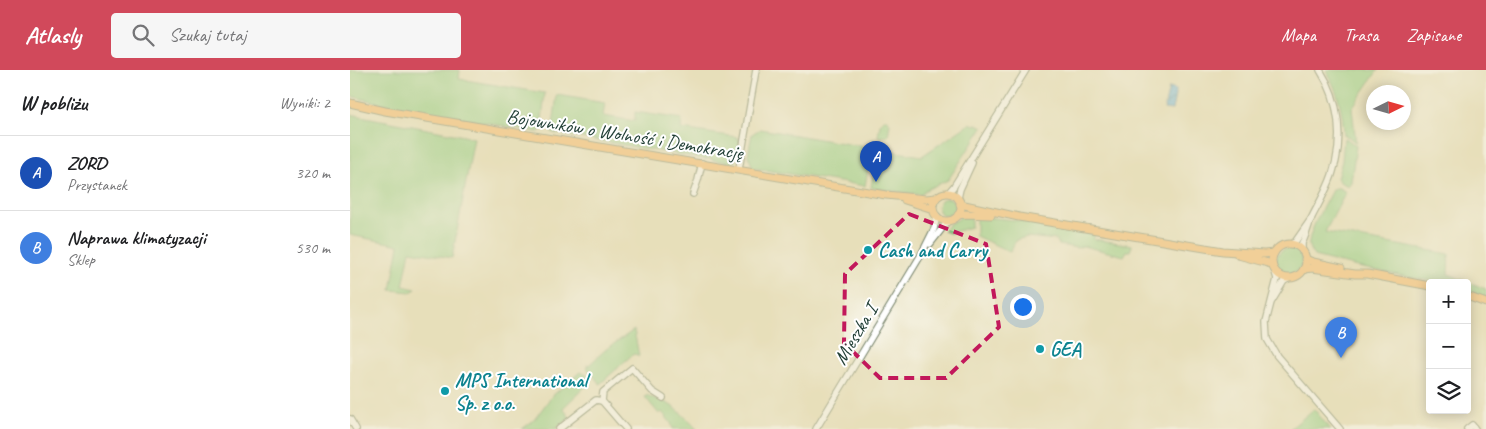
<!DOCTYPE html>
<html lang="pl">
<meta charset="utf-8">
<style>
:root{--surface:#fff;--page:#f6f6f6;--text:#202124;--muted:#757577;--line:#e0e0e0;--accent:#d1495b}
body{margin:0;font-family:Caveat,sans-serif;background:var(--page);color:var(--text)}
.controls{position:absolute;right:15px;bottom:15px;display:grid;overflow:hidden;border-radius:5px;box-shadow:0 2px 12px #0003}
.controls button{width:45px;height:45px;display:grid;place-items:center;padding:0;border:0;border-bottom:1px solid var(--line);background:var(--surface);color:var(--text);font:25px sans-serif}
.compass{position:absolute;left:1016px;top:15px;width:45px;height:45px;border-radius:50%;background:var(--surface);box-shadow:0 2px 12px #0003;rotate:85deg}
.you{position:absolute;left:672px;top:236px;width:18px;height:18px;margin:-12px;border:4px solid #fff;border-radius:50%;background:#1a73e8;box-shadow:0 0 0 8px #1a73e833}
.badge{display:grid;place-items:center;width:32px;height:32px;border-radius:50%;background:var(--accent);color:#fff;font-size:16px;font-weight:700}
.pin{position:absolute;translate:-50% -41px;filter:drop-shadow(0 1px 2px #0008)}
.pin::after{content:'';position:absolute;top:26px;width:18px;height:15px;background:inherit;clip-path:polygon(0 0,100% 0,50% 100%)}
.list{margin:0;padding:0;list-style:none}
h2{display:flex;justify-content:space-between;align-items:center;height:65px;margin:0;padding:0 20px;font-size:21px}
h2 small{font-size:16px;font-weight:400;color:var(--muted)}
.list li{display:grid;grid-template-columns:32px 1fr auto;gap:15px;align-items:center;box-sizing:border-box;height:75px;padding:0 20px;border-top:1px solid var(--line)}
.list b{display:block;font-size:19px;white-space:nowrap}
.list p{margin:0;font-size:16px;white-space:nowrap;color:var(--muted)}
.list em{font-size:16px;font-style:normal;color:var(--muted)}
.icon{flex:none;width:28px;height:28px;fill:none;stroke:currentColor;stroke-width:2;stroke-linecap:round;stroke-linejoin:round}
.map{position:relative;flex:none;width:1136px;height:359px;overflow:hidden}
header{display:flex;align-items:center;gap:30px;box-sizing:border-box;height:70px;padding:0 25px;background:var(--accent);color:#fff}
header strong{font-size:24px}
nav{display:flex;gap:28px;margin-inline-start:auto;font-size:18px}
.search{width:350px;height:45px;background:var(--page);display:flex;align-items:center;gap:12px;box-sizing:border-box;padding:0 18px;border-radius:5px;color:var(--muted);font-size:19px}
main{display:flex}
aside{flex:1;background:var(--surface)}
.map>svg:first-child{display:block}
.grass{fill:#90d087;stroke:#58865e}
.water{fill:url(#water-waves);stroke:#44788b}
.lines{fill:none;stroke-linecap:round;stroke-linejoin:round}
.minor-casing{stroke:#838e77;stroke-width:8}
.major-casing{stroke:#838e77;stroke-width:9}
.minor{stroke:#fff;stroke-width:5.5}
.major{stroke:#fcbd6f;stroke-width:7}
.marked{fill:none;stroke:#c2185b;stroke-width:4;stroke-dasharray:10 6;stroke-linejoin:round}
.culture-dot{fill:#0f9aa8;stroke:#fff;stroke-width:2}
.labels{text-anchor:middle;stroke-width:4;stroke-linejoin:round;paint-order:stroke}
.street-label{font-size:20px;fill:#1f3d34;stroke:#fff}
.culture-label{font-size:20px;font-weight:bold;fill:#0d838f;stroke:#fff;text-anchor:start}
</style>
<header>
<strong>Atlasly</strong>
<div class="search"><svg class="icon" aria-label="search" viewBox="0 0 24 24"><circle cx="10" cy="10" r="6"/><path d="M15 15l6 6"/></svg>Szukaj tutaj</div>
<nav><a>Mapa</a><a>Trasa</a><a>Zapisane</a></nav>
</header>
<main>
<aside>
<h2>W pobliżu<small>Wyniki: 2</small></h2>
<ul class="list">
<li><span class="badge" style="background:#1a4fb4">A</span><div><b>ZORD</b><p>Przystanek</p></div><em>320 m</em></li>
<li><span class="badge" style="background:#3f7fe0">B</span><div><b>Naprawa klimatyzacji</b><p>Sklep</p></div><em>530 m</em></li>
</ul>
</aside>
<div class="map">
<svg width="1136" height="359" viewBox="0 0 1136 359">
<defs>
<pattern id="water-waves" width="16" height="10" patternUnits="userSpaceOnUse" patternTransform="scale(1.25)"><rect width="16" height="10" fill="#6ab4e2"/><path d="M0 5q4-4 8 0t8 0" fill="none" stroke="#5794b8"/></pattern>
</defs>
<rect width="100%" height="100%" fill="#fff"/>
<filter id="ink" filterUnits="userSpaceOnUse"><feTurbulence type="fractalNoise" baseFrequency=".02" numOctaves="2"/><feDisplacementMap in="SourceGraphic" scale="10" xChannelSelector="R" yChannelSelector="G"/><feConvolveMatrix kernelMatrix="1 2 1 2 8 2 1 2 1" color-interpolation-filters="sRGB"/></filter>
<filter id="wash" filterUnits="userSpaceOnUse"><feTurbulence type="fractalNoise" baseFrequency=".0096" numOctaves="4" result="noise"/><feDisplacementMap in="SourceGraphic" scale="20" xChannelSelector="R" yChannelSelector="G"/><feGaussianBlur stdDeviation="1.12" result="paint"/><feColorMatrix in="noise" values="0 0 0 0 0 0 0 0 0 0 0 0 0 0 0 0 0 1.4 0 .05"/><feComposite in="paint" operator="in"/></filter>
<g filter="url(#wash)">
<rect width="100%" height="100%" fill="#e7dfba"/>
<g class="grass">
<path d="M0,0H110L109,9L195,23L191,59L190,61L187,62L37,35L0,26Z"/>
<path d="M976,0H1028L1002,38L1006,73L999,67L994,65C993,42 988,21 976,0Z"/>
<path d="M207,25L255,33L253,46L285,51V42L332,49L331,59L387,67V69H391L386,90L382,93L362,90L361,88L356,89L203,63L202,62Z"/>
<path d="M0,44L124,68L102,188L60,181L53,216L66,219L61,222L41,220L49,175L0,165Z"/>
<path d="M534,49H538V52L540,53L538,66L530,67L528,66L530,54Z"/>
<path d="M621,53L623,55L627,54L633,57L598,110L575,120L571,125L523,118L521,117L528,73L534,80L572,86Z"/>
<path d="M410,59L522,78L515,116L403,98L398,85L402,64Z"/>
<path d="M994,68L997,69L1006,76L1001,112L998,116L990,112L987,108L992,91Z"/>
<path d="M985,118H989L996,122L975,162L1099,184L1098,204L1136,219V228L1117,221V213H1090L1007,197L964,186C961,182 958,177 959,172C960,159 976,132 982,120Z"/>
<circle cx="597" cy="137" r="9"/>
<path d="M611,147H621V157L600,163L593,161L600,153L607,150Z"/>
<path d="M626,147C666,149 706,154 745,165L743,169L782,175V176L780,181H777L774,186L733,176L727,178L709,175L707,170L677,167L666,170L660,182L626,166Z"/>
<circle cx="939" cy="191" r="13"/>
<path d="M284,260L289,286L285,284L282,285L250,314L237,298V295H239L255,280Z"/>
<path d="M230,302L237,305L242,310L213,338L220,348L206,359H172L184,350L201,327Z"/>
<path d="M297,325C303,329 306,328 312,331C326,336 337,349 347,359H323L321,353L312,342L309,344L295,327Z"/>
<path d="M964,339L980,359H940Z"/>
</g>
<path class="water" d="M819,18L826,20L822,40L814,39Z"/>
</g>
<g filter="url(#ink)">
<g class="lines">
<defs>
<g id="minor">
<path d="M389,99L406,0"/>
<path d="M598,123L604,116L676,0"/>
<path d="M343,124L348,110L352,93"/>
<path d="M608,128L610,119L622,93"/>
<path d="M580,174L598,151"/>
<path d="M941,174L945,172L961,149"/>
<path d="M952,181V173L954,169C957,162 959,154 962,147C969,133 977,120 982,105C994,70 990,31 970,0"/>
<path d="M925,202L927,209L916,252L917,269L927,286L990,359"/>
<path d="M922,231L934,211L938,209"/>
<path d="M0,349L6,359"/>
<path d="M209,359L246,330L252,331"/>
<path d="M276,359L252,331L253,322L282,298L302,321L313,328"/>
<path d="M466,359L571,185L584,159L587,146"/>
<path d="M1117,359L1122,355L1125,359"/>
</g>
<g id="major">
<path d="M0,33L35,41L536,125L576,129L586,128"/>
<circle cx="597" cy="137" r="14"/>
<path d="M555,130L583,139"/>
<path d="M610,134L669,147L873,181L914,184L924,183"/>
<path d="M608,145L615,144L641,145"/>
<circle cx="939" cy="191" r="17"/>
<path d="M888,185L918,193L922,195"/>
<path d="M955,189L963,192L991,198"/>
<path d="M954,199L962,198L1005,204H1017L1080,216"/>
<path d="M1117,226L1136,233"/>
</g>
</defs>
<use href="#minor" class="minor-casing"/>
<use href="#major" class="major-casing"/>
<use href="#minor" class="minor"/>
<use href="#major" class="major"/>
</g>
</g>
<path d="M0 0H1136V359H0ZM559,144L636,174L649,257L596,308H530L494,273L495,204Z" fill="#e7dfba" fill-opacity=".55" fill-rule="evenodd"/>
<path class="marked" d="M559,144L636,174L649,257L596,308H530L494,273L495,204Z"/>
<g class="culture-dot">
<circle cx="518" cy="180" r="5"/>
<circle cx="690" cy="279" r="5"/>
<circle cx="95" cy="321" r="5"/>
</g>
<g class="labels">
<g class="street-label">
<text transform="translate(275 64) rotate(9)" y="7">Bojowników o Wolność i Demokrację</text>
<text transform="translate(505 264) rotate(-59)" y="7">Mieszka I</text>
</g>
<g class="culture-label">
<text x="528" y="187">Cash and Carry</text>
<text x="700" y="286">GEA</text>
<text x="105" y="317">MPS International<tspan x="105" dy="23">Sp. z o.o.</tspan></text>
</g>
</g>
</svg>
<div class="controls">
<button>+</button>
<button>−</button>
<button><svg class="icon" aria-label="layers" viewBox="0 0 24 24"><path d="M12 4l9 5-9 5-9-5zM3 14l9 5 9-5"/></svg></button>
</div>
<svg class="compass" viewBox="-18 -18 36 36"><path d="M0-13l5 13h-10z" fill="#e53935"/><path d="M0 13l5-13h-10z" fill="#757577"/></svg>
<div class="you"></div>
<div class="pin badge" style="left:526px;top:112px;background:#1a4fb4">A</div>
<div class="pin badge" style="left:991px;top:288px;background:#3f7fe0">B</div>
</div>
</main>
